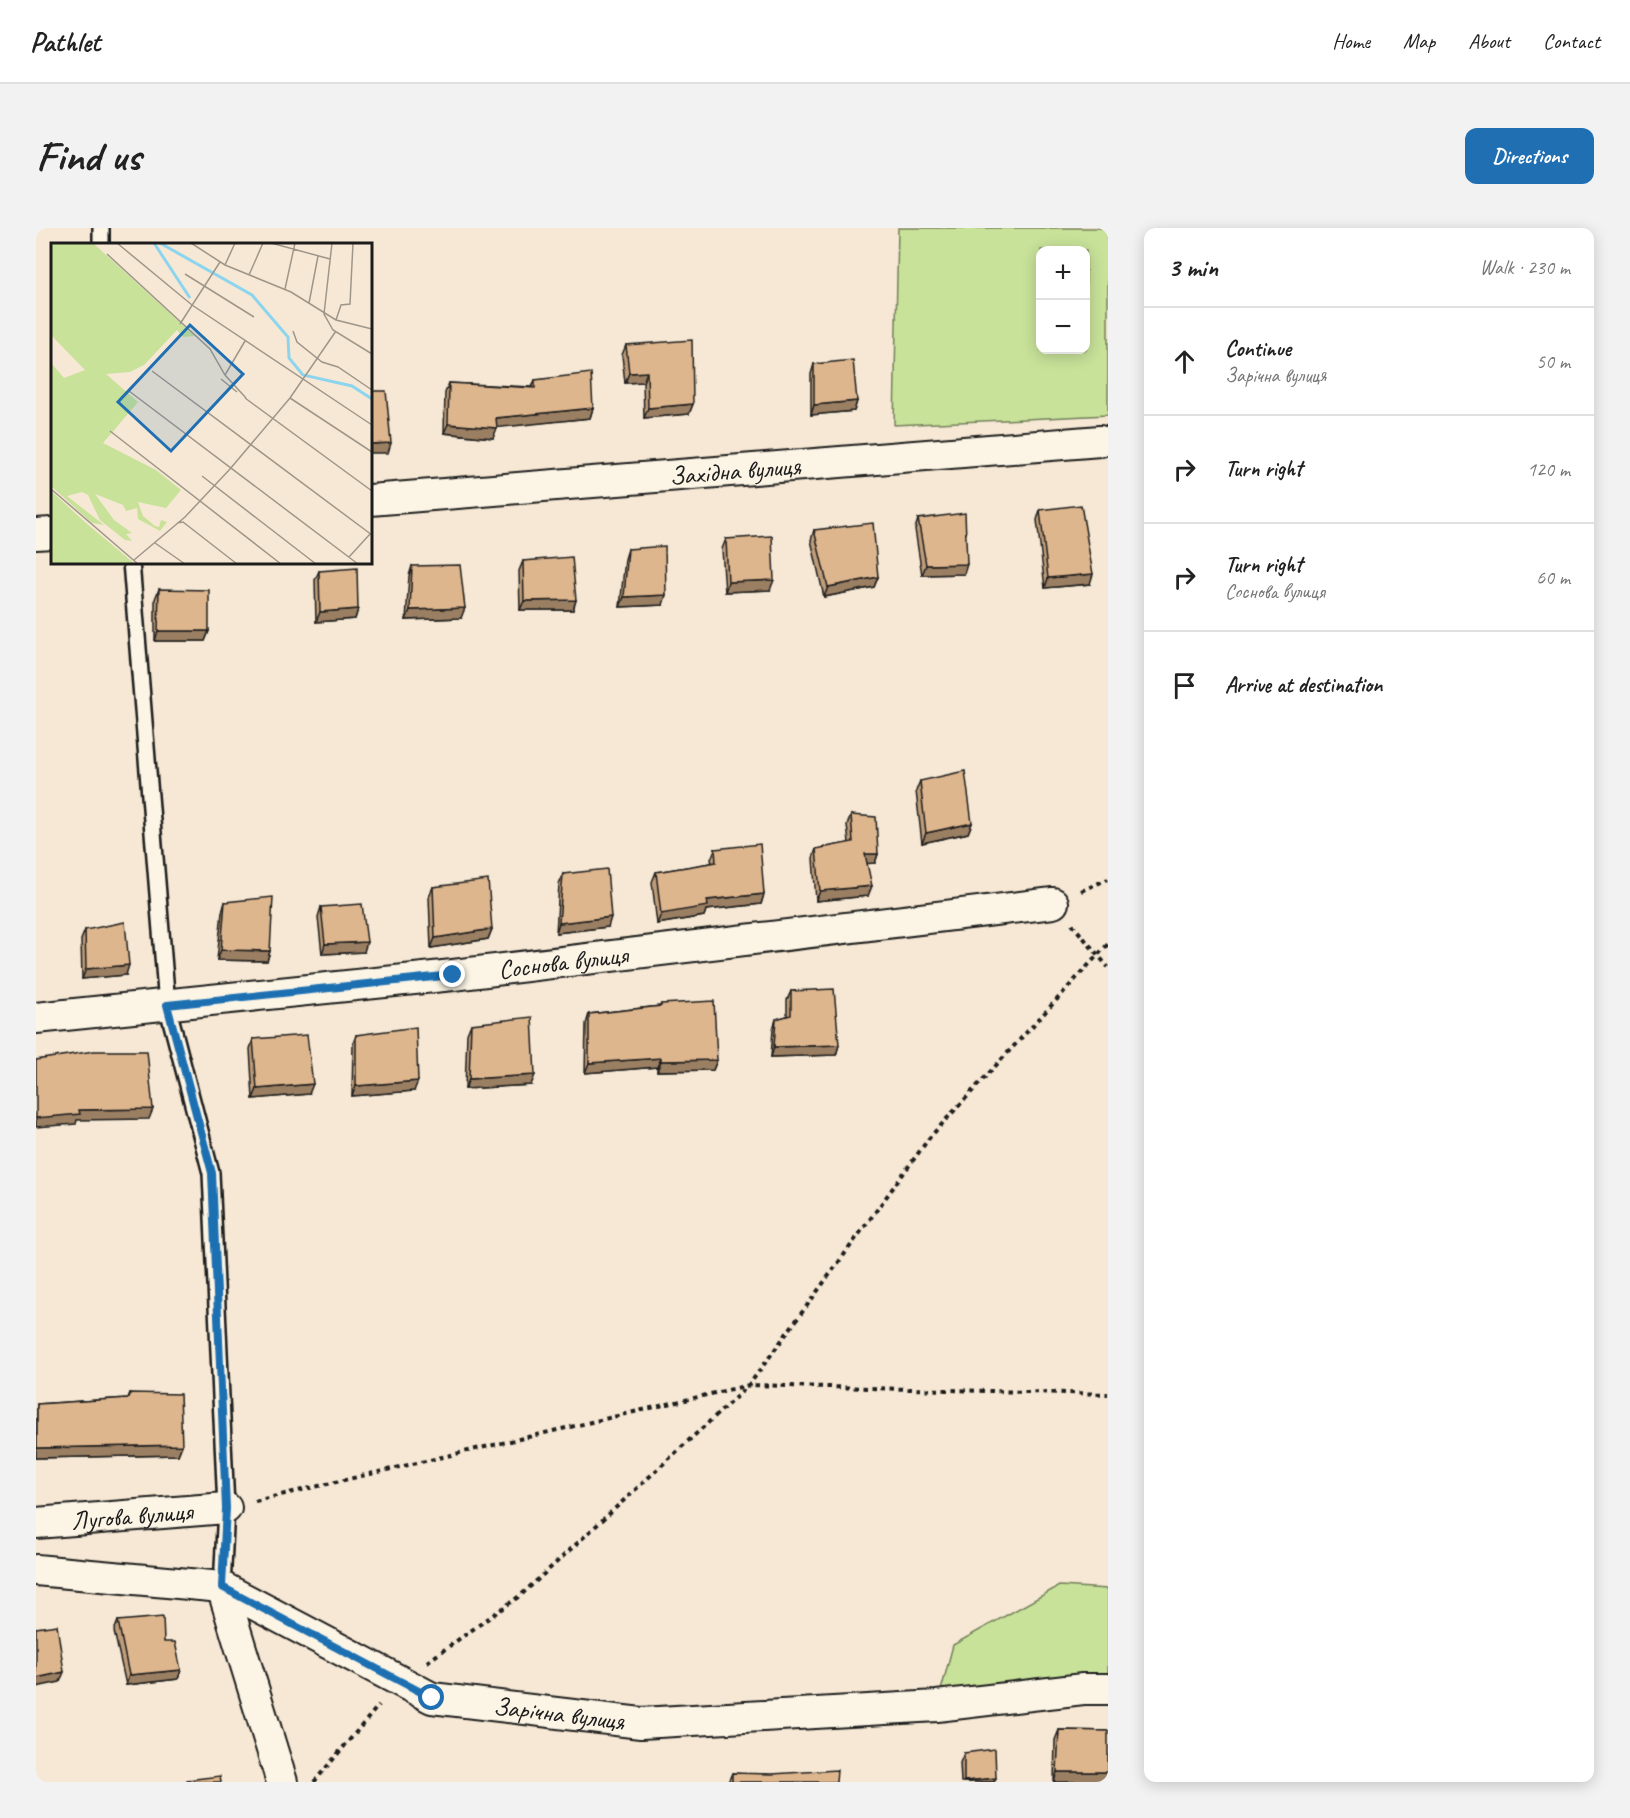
<!DOCTYPE html>
<meta charset="utf-8">
<style>
:root{--surface:#fff;--page:#f2f2f2;--text:#222;--muted:#767676;--line:#e0e0e0;--accent:#1f6fb2}
body{margin:0;font-family:Caveat,sans-serif;background:var(--page);color:var(--text)}
.controls{position:absolute;right:18px;top:18px;display:grid;overflow:hidden;border-radius:12px;box-shadow:0 3px 15px #0003}
.controls button{width:54px;height:54px;display:grid;place-items:center;padding:0;border:0;border-bottom:2px solid var(--line);background:var(--surface);color:var(--text);font:30px sans-serif}
.stop{position:absolute;width:18px;height:18px;margin:-14px;border:4px solid #1f6fb2;border-radius:50%;background:#fff}
.stop.end{background:#1f6fb2;border-color:#fff;box-shadow:0 2px 6px #0008}
.list{margin:0;padding:0;list-style:none}
h2{display:flex;justify-content:space-between;align-items:center;height:78px;margin:0;padding:0 24px;font-size:26px}
h2 small{font-size:20px;font-weight:400;color:var(--muted)}
.list li{display:grid;grid-template-columns:39px 1fr auto;gap:18px;align-items:center;box-sizing:border-box;height:108px;padding:0 24px;border-top:2px solid var(--line)}
.list b{display:block;font-size:22px;white-space:nowrap}
.list p{margin:0;font-size:20px;white-space:nowrap;color:var(--muted)}
.list em{font-size:20px;font-style:normal;color:var(--muted)}
.icon{flex:none;width:33px;height:33px;fill:none;stroke:currentColor;stroke-width:2;stroke-linecap:round;stroke-linejoin:round}
.map{position:relative;flex:none;width:1072px;height:1554px;overflow:hidden;border-radius:12px}
header{display:flex;align-items:center;gap:36px;box-sizing:border-box;height:84px;padding:0 30px;background:var(--surface);border-bottom:2px solid var(--line)}
header strong{font-size:28px}
nav{display:flex;gap:33px;margin-inline-start:auto;font-size:21px}
.intro{display:flex;align-items:center;justify-content:space-between;box-sizing:border-box;height:144px;padding:0 36px}
h1{margin:0;font-size:42px}
.button{padding:15px 27px;border-radius:12px;background:var(--accent);color:#fff;font-size:21px;font-weight:700}
main{display:flex;gap:36px;padding:0 36px}
aside{flex:1;background:var(--surface);border-radius:12px;box-shadow:0 3px 15px #0003}
.map>svg:first-child{display:block}
.green{fill:#c8e299;stroke:#727f5a;stroke-width:1.5;fill-rule:evenodd}
.lines{fill:none;stroke-linecap:round;stroke-linejoin:round}
.lane-casing{stroke:#1c1c1c;stroke-width:20}
.street-casing{stroke:#1c1c1c;stroke-width:34}
.path{stroke:#1c1c1c;stroke-width:4;stroke-dasharray:4.5 4.5;stroke-linecap:butt}
.lane{stroke:#fcf5e5;stroke-width:15}
.street{stroke:#fcf5e5;stroke-width:30}
.wall{fill:#bf9d7a;stroke:#1c1c1c;stroke-width:1.5}
.shaded-wall{fill:#9b7f63;stroke:#1c1c1c;stroke-width:1.5}
.building{fill:#deb68e;stroke:#1c1c1c;stroke-width:1.5}
.route{stroke:#1f6fb2;stroke-width:8}
.labels{text-anchor:middle;stroke-width:4.5;stroke-linejoin:round;paint-order:stroke}
.street-label{font-size:26px;fill:#1c1c1c;stroke:#fcf5e5}
.inset-river{fill:none;stroke:#8dd5ee;stroke-width:3}
.inset-road{fill:none;stroke:#9f968a;stroke-width:1.5}
.view{fill:#1f6fb2;fill-opacity:0.15;stroke:#1f6fb2;stroke-width:3}
.inset-edge{fill:none;stroke:#1c1c1c;stroke-width:3}
</style>
<header>
<strong>Pathlet</strong>
<nav><a>Home</a><a>Map</a><a>About</a><a>Contact</a></nav>
</header>
<div class="intro"><h1>Find us</h1><a class="button">Directions</a></div>
<main>
<div class="map">
<svg width="1072" height="1554" viewBox="0 0 1072 1554">
<rect width="100%" height="100%" fill="#f6e8d4"/>
<filter id="ink" filterUnits="userSpaceOnUse"><feTurbulence type="fractalNoise" baseFrequency=".0167" numOctaves="2"/><feDisplacementMap in="SourceGraphic" scale="12" xChannelSelector="R" yChannelSelector="G"/><feConvolveMatrix kernelMatrix="1 2 1 2 8 2 1 2 1" color-interpolation-filters="sRGB"/></filter>
<g filter="url(#ink)">
<g class="green">
<path d="M862,0H1072V187L858,197ZM1005,22H1050V122H1005Z"/>
<path d="M1023,1358L1072,1361V1461L901,1478L917,1417Z"/>
</g>
<g class="lines">
<defs>
<g id="lane">
<path d="M65,0V16"/>
<path d="M95,334L131,777L175,945L190,1280L186,1359"/>
</g>
<g id="street">
<path id="s1" d="M334,272L1064,213"/>
<path d="M0,306L16,305"/>
<path id="s2" d="M0,790L417,747L1017,675"/>
<path id="s3" d="M0,1295L190,1280"/>
<path id="s4" d="M0,1342L186,1359L396,1470L605,1495L901,1478L1047,1461H1072"/>
<path d="M186,1359L246,1554"/>
</g>
</defs>
<use href="#lane" class="lane-casing"/>
<use href="#street" class="street-casing"/>
<g class="path">
<path d="M1045,663L1072,651"/>
<path d="M1036,696L1072,739"/>
<path d="M219,1273L713,1157L1072,1166"/>
<path d="M391,1434L485,1367L713,1157L894,909L1072,716"/>
<path d="M278,1554L343,1477"/>
</g>
<use href="#lane" class="lane"/>
<use href="#street" class="street"/>
</g>
<g class="wall">
<path d="M590,117L657,176L653,186L608,190L607,154L589,155L586,127Z"/>
<path d="M778,136L821,173L818,183L775,187V146Z"/>
<path d="M499,152L557,180L554,190L461,199L457,210L408,205L409,165L413,155L496,159Z"/>
<path d="M1004,282L1054,356L1009,360L1001,292Z"/>
<path d="M882,291L928,346L886,347L879,301Z"/>
<path d="M778,302L842,349L838,359L788,369L775,312Z"/>
<path d="M690,311L734,362L689,364L686,321Z"/>
<path d="M592,321L627,377L584,379L589,331Z"/>
<path d="M487,333L540,372L537,382H484L483,343Z"/>
<path d="M376,338L425,390L370,392L373,348Z"/>
<path d="M283,343L322,381L319,391L280,394L279,352Z"/>
<path d="M123,361L173,403L169,413H119V371Z"/>
<path d="M884,553L936,595L932,605L886,615L880,563Z"/>
<path d="M815,587L842,626L839,635H831L832,668L780,673L777,630L780,621L813,615L811,597Z"/>
<path d="M679,621L728,666L725,676L670,682L668,688L621,696L616,654L620,644L676,635L675,631Z"/>
<path d="M527,646L572,699L520,705L523,656Z"/>
<path d="M397,659L456,701L452,711L395,720L393,669Z"/>
<path d="M189,674L234,723L231,733L181,732L186,684Z"/>
<path d="M285,679L328,724L286,726L282,689Z"/>
<path d="M49,702L90,747L46,751L45,712Z"/>
<path d="M755,763L803,817L800,827L735,829L737,801L740,791L751,788V772Z"/>
<path d="M625,776L681,832L677,842L621,843V839L549,845L550,796L553,786L624,778Z"/>
<path d="M435,796L495,857L429,861L431,806Z"/>
<path d="M320,807L378,863L316,868L317,816Z"/>
<path d="M217,811L273,866L217,871L214,821Z"/>
<path d="M94,1165L146,1217L142,1227L0,1230L1,1176L92,1170Z"/>
<path d="M82,1393L128,1414L145,1442L142,1451L90,1457L78,1403Z"/>
<path d="M1023,1502L1072,1503L1018,1554L1019,1512Z"/>
<path d="M928,1525L958,1554H925L924,1535Z"/>
<path d="M696,1545L800,1554H692Z"/>
</g>
<g class="shaded-wall">
<path d="M611,144L607,154L589,155L593,145Z"/>
<path d="M821,173L818,183L775,187L778,177Z"/>
<path d="M657,176L653,186L608,190L612,180Z"/>
<path d="M557,180L554,190L457,200L460,190Z"/>
<path d="M412,196L461,200L457,210L408,205Z"/>
<path d="M355,215L352,225H334V216Z"/>
<path d="M931,336L928,346L886,347L890,337Z"/>
<path d="M1057,346L1054,356L1009,360L1012,350Z"/>
<path d="M842,349L838,359L788,369L792,359Z"/>
<path d="M738,352L734,362L689,364L692,354Z"/>
<path d="M630,367L627,377L584,379L588,369Z"/>
<path d="M540,372L537,382H484L488,373Z"/>
<path d="M429,380L425,390L370,392L374,382Z"/>
<path d="M322,381L319,391L280,394L284,384Z"/>
<path d="M122,403H173L169,413H119Z"/>
<path d="M936,595L932,605L886,615L890,605Z"/>
<path d="M829,626H842L839,635L826,636Z"/>
<path d="M836,658L832,668L780,673L784,663Z"/>
<path d="M728,666L725,676L670,682L668,688L621,696L625,686L671,672Z"/>
<path d="M575,689L572,699L520,705L523,695Z"/>
<path d="M456,701L452,711L395,720L399,710Z"/>
<path d="M331,714L328,724L286,726L289,716Z"/>
<path d="M185,722L234,723L231,733L181,732Z"/>
<path d="M93,737L90,747L46,751L50,741Z"/>
<path d="M803,817L800,827L735,829L738,819Z"/>
<path d="M625,830L621,839L549,845L553,835Z"/>
<path d="M681,832L677,842L621,843L625,833Z"/>
<path d="M499,847L495,857L429,861L433,851Z"/>
<path d="M382,853L378,863L316,868L320,858Z"/>
<path d="M277,856L273,866L217,871L221,861Z"/>
<path d="M117,881L113,891L41,892L40,896L0,899V890L43,882Z"/>
<path d="M146,1217L142,1227L0,1230V1224L1,1220Z"/>
<path d="M145,1442L142,1451L90,1457L93,1447Z"/>
<path d="M28,1444L24,1454L0,1459V1450Z"/>
<path d="M1021,1544H1072V1554H1018Z"/>
<path d="M960,1550L958,1554H928V1553Z"/>
</g>
<g class="building">
<path d="M656,112L657,176L612,180L611,144L593,145L590,117Z"/>
<path d="M817,132L821,173L778,177V136Z"/>
<path d="M555,145L557,180L460,190L461,200L412,196L413,155L499,160V152Z"/>
<path d="M334,163H350L355,215L334,216Z"/>
<path d="M1045,277L1057,346L1012,350L1004,282Z"/>
<path d="M929,285L931,336L890,337L882,291Z"/>
<path d="M837,295L842,349L792,359L778,302Z"/>
<path d="M736,308L738,352L692,354L690,311Z"/>
<path d="M629,318L630,367L588,369L592,321Z"/>
<path d="M536,329L540,372L488,373L487,333Z"/>
<path d="M424,337L429,380L374,382L376,338Z"/>
<path d="M321,340L322,381L284,384L283,343Z"/>
<path d="M123,361L173,362V403H122Z"/>
<path d="M929,543L936,595L890,605L884,553Z"/>
<path d="M815,587L840,589L842,626H829L836,658L784,663L780,621L817,614Z"/>
<path d="M724,616L728,666L671,672L672,678L625,686L620,644L680,634L679,621Z"/>
<path d="M571,641L575,689L523,695L527,646Z"/>
<path d="M452,652L456,701L399,710L397,659Z"/>
<path d="M237,669L234,723L185,722L189,674Z"/>
<path d="M326,676L331,714L289,716L285,679Z"/>
<path d="M89,694L93,737L50,741L49,702Z"/>
<path d="M798,761L803,817L738,819L740,791L755,787V763Z"/>
<path d="M678,773L681,832L625,833V830L553,835V786L625,778V776Z"/>
<path d="M496,789L499,847L433,851L435,796Z"/>
<path d="M380,799L382,853L320,858V807Z"/>
<path d="M271,807L277,856L221,861L217,811Z"/>
<path d="M58,823H111L117,881L43,882L44,886L0,890V832Z"/>
<path d="M94,1165L144,1166L146,1217L1,1220V1176L93,1170Z"/>
<path d="M127,1389L128,1414H139L145,1442L93,1447L82,1393Z"/>
<path d="M21,1397L28,1444L0,1450V1400Z"/>
<path d="M1023,1502L1072,1503V1544H1021Z"/>
<path d="M959,1521L960,1550L928,1553V1525Z"/>
<path d="M801,1542L800,1554H696V1545L736,1546Z"/>
<path d="M184,1548L185,1554H151V1552Z"/>
</g>
</g>
<g class="lines" filter="url(#ink)">
<path class="route" d="M396,1470L186,1359L190,1280L176,945L131,777L417,747"/>
</g>
<g class="labels">
<g class="street-label">
<text dy="9" stroke="none"><textPath href="#s1" startOffset="366">Західна вулиця</textPath></text>
<text dy="9" stroke="none"><textPath href="#s2" startOffset="530">Соснова вулиця</textPath></text>
<text dy="9" stroke="none"><textPath href="#s3" startOffset="96">Лугова вулиця</textPath></text>
<text dy="9" stroke="none"><textPath href="#s4" startOffset="552">Зарічна вулиця</textPath></text>
</g>
</g>
<g transform="translate(15 15)">
<rect width="321" height="321" fill="#f6e8d4"/>
<path d="M0,0H42L144,93L132,94L126,87L93,122L79,129L55,131L87,159L52,200L105,227L130,247L115,265L87,259L92,273L104,283L108,284L110,277L116,279L109,288L87,276L86,265L75,268L72,262L44,251L63,277L81,290L75,291L81,298L74,297L49,277L37,252L31,249L16,253L53,282L41,280L0,243V120L13,135L34,127L0,92ZM0,248L35,280L84,321H0Z" fill="#c8e299"/>
<path class="inset-river" d="M103,0L139,55M109,0L201,52L237,94L238,115L252,132L301,143L321,156"/>
<path class="inset-road" d="M66,0L141,62L321,182M140,0L174,22L240,49L285,77L321,86M220,0L279,16M281,0L273,71L282,87L321,111M56,11L159,106L174,132L195,155M174,22L184,0M134,31L203,74M198,32L212,0M234,46L244,0M258,60L267,13M285,77L290,62L299,61L302,0M129,81L169,19M242,88L246,99L271,119L287,124L321,147M101,128L321,292M174,132L194,98M170,136L186,149M78,148L307,321M194,155L321,248M239,155L321,209M59,188L230,321M151,233L265,321M0,246L87,321M126,280L132,279L186,321M104,300L134,321M298,314L319,291M83,317L134,274L179,226L239,155L285,88"/>
<path class="view" d="M139,82L192,131L120,208L67,159Z"/>
<rect width="321" height="321" class="inset-edge"/>
</g>
</svg>
<div class="controls">
<button>+</button>
<button>−</button>
</div>
<div class="stop" style="left:396px;top:1470px"></div>
<div class="stop end" style="left:417px;top:747px"></div>
</div>
<aside>
<h2>3 min<small>Walk · 230 m</small></h2>
<ul class="list">
<li><svg class="icon" aria-label="ahead" viewBox="0 0 24 24"><path d="M12 20V5M6 11l6-6 6 6"/></svg><div><b>Continue</b><p>Зарічна вулиця</p></div><em>50 m</em></li>
<li><svg class="icon" aria-label="right" viewBox="0 0 24 24"><path d="M7 20v-9h11M14 6l5 5-5 5"/></svg><div><b>Turn right</b></div><em>120 m</em></li>
<li><svg class="icon" aria-label="right" viewBox="0 0 24 24"><path d="M7 20v-9h11M14 6l5 5-5 5"/></svg><div><b>Turn right</b><p>Соснова вулиця</p></div><em>60 m</em></li>
<li><svg class="icon" aria-label="arrive" viewBox="0 0 24 24"><path d="M6 21V4h12l-3 4 3 4H6"/></svg><div><b>Arrive at destination</b></div></li>
</ul>
</aside>
</main>
